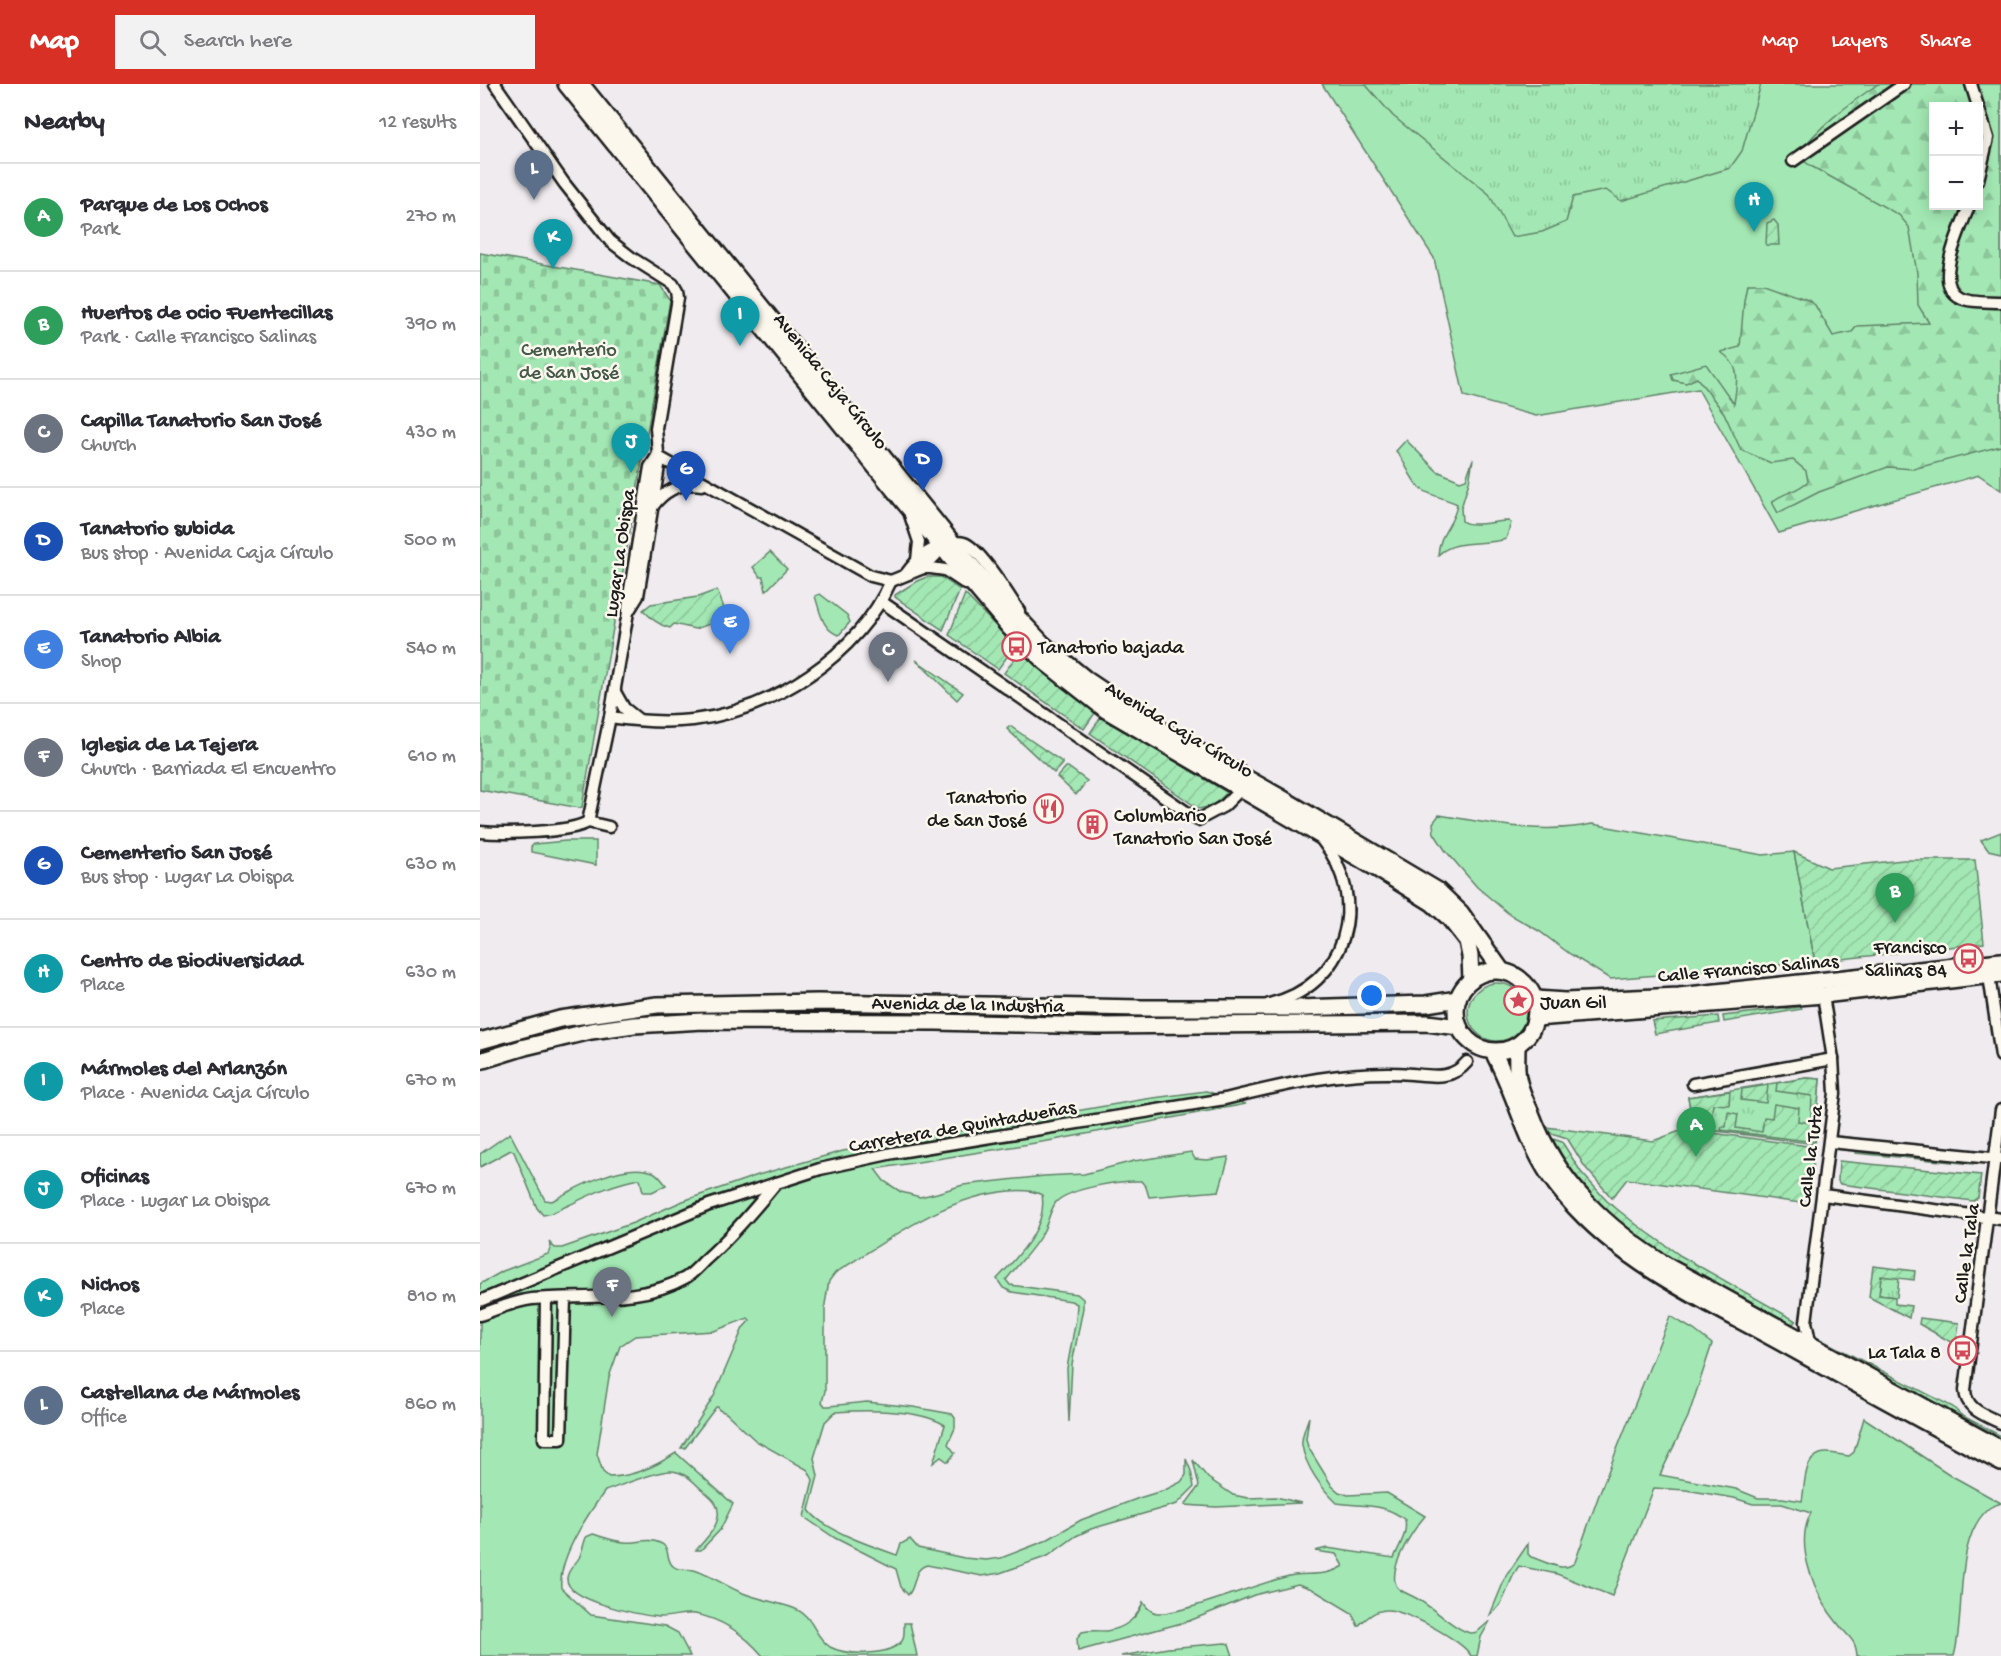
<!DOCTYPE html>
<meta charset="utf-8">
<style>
:root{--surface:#fff;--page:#f2f2f3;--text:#2b2b33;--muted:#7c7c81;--line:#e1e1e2;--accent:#d93025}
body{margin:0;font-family:"Gochi Hand",sans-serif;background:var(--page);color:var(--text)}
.controls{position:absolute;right:18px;top:18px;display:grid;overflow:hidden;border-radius:0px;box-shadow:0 3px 15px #0003}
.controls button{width:54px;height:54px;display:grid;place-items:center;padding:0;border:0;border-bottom:2px solid var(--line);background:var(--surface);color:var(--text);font:30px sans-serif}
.you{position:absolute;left:892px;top:912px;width:21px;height:21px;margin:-15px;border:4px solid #fff;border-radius:50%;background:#1a73e8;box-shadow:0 0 0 9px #1a73e833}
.badge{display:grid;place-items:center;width:39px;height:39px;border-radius:50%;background:var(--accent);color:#fff;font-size:20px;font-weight:700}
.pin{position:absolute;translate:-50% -50px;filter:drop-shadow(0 2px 3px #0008)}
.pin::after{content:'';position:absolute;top:32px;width:21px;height:18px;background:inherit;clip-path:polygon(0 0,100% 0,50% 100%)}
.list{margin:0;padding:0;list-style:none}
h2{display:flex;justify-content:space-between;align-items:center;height:78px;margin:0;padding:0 24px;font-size:26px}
h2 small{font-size:20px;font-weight:400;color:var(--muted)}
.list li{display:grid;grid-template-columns:39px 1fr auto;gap:18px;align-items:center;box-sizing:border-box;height:108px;padding:0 24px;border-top:2px solid var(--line)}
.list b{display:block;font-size:22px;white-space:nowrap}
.list p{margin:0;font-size:20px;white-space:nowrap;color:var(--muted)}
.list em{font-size:20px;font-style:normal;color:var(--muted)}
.icon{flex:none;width:33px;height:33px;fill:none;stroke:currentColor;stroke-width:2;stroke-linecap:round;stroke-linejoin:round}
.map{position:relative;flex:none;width:1521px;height:1572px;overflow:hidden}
header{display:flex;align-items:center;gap:36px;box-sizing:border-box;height:84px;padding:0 30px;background:var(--accent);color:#fff}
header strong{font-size:28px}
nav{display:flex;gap:33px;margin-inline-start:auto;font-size:21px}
.search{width:420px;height:54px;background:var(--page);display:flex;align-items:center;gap:15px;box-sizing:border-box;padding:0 21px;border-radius:0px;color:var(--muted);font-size:22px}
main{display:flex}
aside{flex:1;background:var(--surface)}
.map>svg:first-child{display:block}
.grass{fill:#a3e8b4;stroke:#608268;stroke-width:1.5;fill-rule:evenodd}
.forest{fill:url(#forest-firs);stroke:#608268;stroke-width:1.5;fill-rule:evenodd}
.cemetery{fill:url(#cemetery-stones);stroke:#608268;stroke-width:1.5}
.park{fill:url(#park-tufts);stroke:#608268;stroke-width:1.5}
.garden{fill:url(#garden-furrows);stroke:#608268;stroke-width:1.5}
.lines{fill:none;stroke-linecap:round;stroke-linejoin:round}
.street-casing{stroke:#1c1c1c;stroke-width:15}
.secondary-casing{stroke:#1c1c1c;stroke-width:20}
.street{stroke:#fbf7ec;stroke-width:10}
.secondary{stroke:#fbf7ec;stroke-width:15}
.labels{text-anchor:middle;stroke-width:5;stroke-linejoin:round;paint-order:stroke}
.park-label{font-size:20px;fill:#44594a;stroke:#fbf7ec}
.street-label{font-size:20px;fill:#1c1c1c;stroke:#fbf7ec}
.poi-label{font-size:20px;fill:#1c1c1c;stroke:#fbf7ec;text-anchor:start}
</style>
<header>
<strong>Map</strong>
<div class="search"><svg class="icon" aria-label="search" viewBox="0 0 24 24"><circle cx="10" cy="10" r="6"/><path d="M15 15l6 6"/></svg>Search here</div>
<nav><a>Map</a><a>Layers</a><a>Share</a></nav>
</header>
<main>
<aside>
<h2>Nearby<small>12 results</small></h2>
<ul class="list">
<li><span class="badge" style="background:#2e9e5b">A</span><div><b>Parque de Los Ochos</b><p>Park</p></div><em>270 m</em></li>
<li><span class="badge" style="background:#2e9e5b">B</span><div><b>Huertos de ocio Fuentecillas</b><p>Park · Calle Francisco Salinas</p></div><em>390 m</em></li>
<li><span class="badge" style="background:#6b7280">C</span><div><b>Capilla Tanatorio San José</b><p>Church</p></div><em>430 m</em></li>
<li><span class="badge" style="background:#1a4fb4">D</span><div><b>Tanatorio subida</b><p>Bus stop · Avenida Caja Círculo</p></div><em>500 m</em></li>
<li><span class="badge" style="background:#3f7fe0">E</span><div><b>Tanatorio Albia</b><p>Shop</p></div><em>540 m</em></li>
<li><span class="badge" style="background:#6b7280">F</span><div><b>Iglesia de La Tejera</b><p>Church · Barriada El Encuentro</p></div><em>610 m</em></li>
<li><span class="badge" style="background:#1a4fb4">G</span><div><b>Cementerio San José</b><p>Bus stop · Lugar La Obispa</p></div><em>630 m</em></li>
<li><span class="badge" style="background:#0f9aa8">H</span><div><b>Centro de Biodiversidad</b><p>Place</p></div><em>630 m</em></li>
<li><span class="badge" style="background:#0f9aa8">I</span><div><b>Mármoles del Arlanzón</b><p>Place · Avenida Caja Círculo</p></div><em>670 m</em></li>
<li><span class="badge" style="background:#0f9aa8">J</span><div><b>Oficinas</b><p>Place · Lugar La Obispa</p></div><em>670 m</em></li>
<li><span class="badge" style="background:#0f9aa8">K</span><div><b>Nichos</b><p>Place</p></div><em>810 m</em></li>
<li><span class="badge" style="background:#5c6f8a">L</span><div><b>Castellana de Mármoles</b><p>Office</p></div><em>860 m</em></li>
</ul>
</aside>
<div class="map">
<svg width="1521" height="1572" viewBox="0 0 1521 1572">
<defs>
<pattern id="forest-firs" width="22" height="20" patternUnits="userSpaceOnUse" patternTransform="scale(1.5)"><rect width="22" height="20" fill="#a3e8b4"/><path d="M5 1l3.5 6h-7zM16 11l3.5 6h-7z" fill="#8cc69a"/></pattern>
<pattern id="cemetery-stones" width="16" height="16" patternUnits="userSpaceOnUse" patternTransform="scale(1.5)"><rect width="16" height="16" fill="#a3e8b4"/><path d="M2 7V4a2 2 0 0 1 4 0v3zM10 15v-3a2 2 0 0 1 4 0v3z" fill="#8cc69a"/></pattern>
<pattern id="park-tufts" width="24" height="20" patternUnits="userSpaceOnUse" patternTransform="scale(1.5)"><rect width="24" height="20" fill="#a3e8b4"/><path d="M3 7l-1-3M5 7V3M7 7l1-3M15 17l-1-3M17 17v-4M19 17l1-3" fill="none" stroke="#8cc69a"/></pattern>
<pattern id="garden-furrows" width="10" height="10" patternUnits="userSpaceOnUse" patternTransform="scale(1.5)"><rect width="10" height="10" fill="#a3e8b4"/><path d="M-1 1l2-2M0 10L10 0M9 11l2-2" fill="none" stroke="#8cc69a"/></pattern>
</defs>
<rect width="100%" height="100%" fill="#efebef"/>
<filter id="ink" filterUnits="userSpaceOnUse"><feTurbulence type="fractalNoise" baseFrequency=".0167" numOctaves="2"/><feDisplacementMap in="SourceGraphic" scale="12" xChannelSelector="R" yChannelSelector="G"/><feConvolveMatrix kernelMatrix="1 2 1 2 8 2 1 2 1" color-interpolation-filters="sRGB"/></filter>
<g filter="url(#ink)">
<g class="grass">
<path d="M842,0H1521V406L1499,391L1299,449L1218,305L1056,332L984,312L954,174ZM1454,22H1498V122H1454Z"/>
<path d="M926,356L957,387L980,397L986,395L993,375L989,398L981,424L982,437C990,444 1015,437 1028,437L1031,439L1026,455C1005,462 975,454 958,471C959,448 975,440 977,420C965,414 950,412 940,404C929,394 926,378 916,367Z"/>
<path d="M290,468L307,485L286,507L283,493H280L273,483Z"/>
<path d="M340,510L367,531L370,538L359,551C342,546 340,527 335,512Z"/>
<path d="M959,731C1008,739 1062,751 1112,740L1283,771L1314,768L1335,878L1130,895L1090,870L1059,847L1029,830L997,803L965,766L954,749L953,739Z"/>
<path d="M86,757H116V781L51,768V763L54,760Z"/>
<circle cx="1017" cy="928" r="29"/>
<path d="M726,1007L766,1020L574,1056L395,1085L404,1097L421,1108L440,1113L457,1109L483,1101L564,1092L604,1090L654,1077L711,1068L715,1075L727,1076L749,1073L739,1107L669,1113L666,1103L661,1097C642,1096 590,1104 576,1118C570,1126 568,1139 563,1148C553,1166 538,1180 526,1196L530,1201L597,1210L603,1215V1224L592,1280L589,1338L587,1284L596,1235L597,1220L591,1217L532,1208L523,1204L517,1195C537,1173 568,1144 562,1111C552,1106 542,1106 530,1107C465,1112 410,1155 355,1189L349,1197L345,1220V1307L342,1318L345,1322H349L387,1318L433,1323L472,1330L475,1334V1344L468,1360L475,1369L468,1378L461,1373L453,1379L465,1341C438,1325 386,1326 355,1328L345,1338L334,1374L338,1392L329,1426C343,1446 394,1463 417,1471L421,1460L430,1455L438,1464L484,1474L506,1476L521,1474L565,1457L601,1436L659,1414L685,1406L701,1398L706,1391V1375L711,1387L714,1403L697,1420L611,1445L596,1452L568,1472L520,1489L502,1492L447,1481C432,1485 437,1502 428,1511L421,1503L416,1485L355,1454L324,1433L333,1396L328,1386L276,1357L246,1329L239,1326L238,1323H236L205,1364H201L234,1312L263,1244L270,1236L268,1234L234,1247L155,1252L140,1262L129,1293L117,1370L123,1388L129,1393C153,1393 176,1382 196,1369L253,1420L240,1446L221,1466H216C227,1454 246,1436 235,1418C231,1412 223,1407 218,1402C210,1394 203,1388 191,1387C178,1386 140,1402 125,1407C108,1430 78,1474 81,1504L111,1531L185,1542L198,1549L210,1572H0V1200L23,1187L68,1170L71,1163L69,1158L75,1164H82L153,1139L203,1117L278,1091L363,1067L666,1015Z"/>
<path d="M30,1049L65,1116L72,1117C97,1103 144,1077 173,1088C178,1090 182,1096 186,1101L172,1108H163L160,1095C134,1099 112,1110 89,1121C79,1125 74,1130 63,1131L57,1124L34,1068L31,1066L0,1083V1070Z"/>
<path d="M1190,1232L1214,1246L1232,1260L1208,1333L1180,1391L1256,1405L1278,1414H1302L1322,1417C1325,1403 1323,1376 1340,1370C1349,1367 1360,1371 1369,1372L1374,1368L1384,1334L1472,1392L1521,1419C1517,1421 1511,1422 1508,1425C1473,1456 1486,1531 1474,1572H1377C1376,1555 1368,1553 1359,1541C1336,1514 1313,1462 1331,1429L1302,1420H1273L1254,1414L1206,1406L1174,1404L1132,1512L1077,1490L1039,1482C1027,1497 1027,1520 1010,1531L1026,1492L1048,1460V1470L1051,1473C1064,1477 1085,1490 1095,1478L1120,1408Z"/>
<path d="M829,1333L826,1355L828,1363L852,1402L859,1408L868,1411L907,1409L945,1432C933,1446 911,1479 915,1498C917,1507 925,1508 932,1512C950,1520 974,1546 991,1549C998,1550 1004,1541 1010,1537L1001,1553L997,1572H991C984,1557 922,1524 906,1526C893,1527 887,1534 878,1542L872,1529L832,1505L818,1500L774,1511L709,1537L598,1567L597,1554L602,1548C610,1546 618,1547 626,1547C644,1545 658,1534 663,1518C666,1523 670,1528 677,1529C686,1530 699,1526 708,1524C741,1515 772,1502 805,1493C824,1487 842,1495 863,1482L856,1470L835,1467L847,1464L914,1474C919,1462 928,1449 925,1436C904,1418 882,1423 857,1419C842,1405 825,1382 822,1361C821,1352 826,1342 829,1333Z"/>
<path d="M713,1376L728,1394L753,1411L768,1414L796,1413L821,1419L736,1423L705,1421L719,1402Z"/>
<path d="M113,1450C123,1453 134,1457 144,1458C156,1460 168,1453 180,1459C191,1463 185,1475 193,1482C199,1488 207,1484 214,1486C228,1490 246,1502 260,1508C277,1515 296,1518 313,1524C335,1532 332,1551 350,1563C367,1572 410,1572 422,1557C425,1552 424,1545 424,1539H430L437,1572H283C265,1551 243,1535 215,1530C202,1528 191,1534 179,1533C161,1531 85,1517 87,1494C88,1485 95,1481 99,1474C102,1468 104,1459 106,1453Z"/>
<path d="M745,1559L749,1560L753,1572H641L688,1564Z"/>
</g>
<g class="forest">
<path d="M1398,0H1521V362L1433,385L1408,383L1339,408L1298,429L1292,418C1303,408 1318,408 1328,397L1326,387L1313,376L1291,379L1261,366L1244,329L1217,294L1206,299L1193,296L1191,290L1226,280L1254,320C1257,296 1262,283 1241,268L1260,263L1264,216L1267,200H1283L1328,216L1335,221L1353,252L1372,248L1377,242L1449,239L1438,221L1437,189L1429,143L1419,131L1331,82L1317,72C1337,43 1369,20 1398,0ZM1454,22H1498V122H1454Z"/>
<path d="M1521,748V769L1508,766L1501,756Z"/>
</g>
<path class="cemetery" d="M0,169L180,201L190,216L102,723L100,724L0,706Z"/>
<g class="park">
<path d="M885,0H1281L1262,67L1250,84L1141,117L1126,106L1093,113L1086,138L1062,148L1032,153L1009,110L913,32Z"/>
<path d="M1326,994L1340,995L1335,1060L1214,1044L1208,1013Z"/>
<path d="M1401,1192L1419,1194L1417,1213L1399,1211Z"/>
</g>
<g class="garden">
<path d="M1294,136L1298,141L1299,161H1286L1287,139Z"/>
<path d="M447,493H461L480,506L463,546L415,513V511L437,497Z"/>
<path d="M237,506L248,534L215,545L194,540L190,544C178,541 171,534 163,526L171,520L218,513Z"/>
<path d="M485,510L535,562L518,585L469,551Z"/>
<path d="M540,567L581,603L615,629L604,645L524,589Z"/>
<path d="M436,576L483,609L477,616Z"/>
<path d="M621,633L748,709L731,722L719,725L610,649Z"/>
<path d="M530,642L582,678V680L574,689L527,645Z"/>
<path d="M586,683H588L607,697L596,711L577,693Z"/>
<path d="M1314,768L1349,784L1423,776H1495L1504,859L1335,878Z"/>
<path d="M1321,923L1322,925L1244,938L1243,932Z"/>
<path d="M1238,932L1239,939L1175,950L1172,937Z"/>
<path d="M1326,994L1340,995L1337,1033L1331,1032L1332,1012L1296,1007L1297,999Z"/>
<path d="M1288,1001L1286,1019L1261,1016L1262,1005Z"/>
<path d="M1250,1007L1249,1021L1233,1020L1230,1041L1236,1042L1235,1045L1213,1041L1208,1013Z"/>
<path d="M1294,1020L1319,1024L1318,1037L1337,1040L1335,1058L1241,1046L1242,1043H1246L1248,1028L1258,1030L1256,1044L1282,1048L1284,1033L1292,1034Z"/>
<path d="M1066,1043L1173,1057L1200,1047H1218L1335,1063L1328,1120L1147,1095L1132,1114L1105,1083L1087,1054L1068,1048Z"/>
<path d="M1067,1053L1082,1058L1101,1088L1127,1117L1157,1141L1201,1172L1316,1237L1309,1243L1181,1172L1109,1115Z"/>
<path d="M1375,1065L1493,1077V1080L1375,1069Z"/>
<path d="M1359,1077L1501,1091L1498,1114L1493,1117L1360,1100L1358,1097Z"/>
<path d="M1393,1182L1435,1187L1434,1196L1401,1192L1399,1211L1415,1213V1220L1431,1222L1429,1234L1389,1213Z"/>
<path d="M1440,1234L1479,1239L1476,1261L1439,1240Z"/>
<path d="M1334,1252L1473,1323L1481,1331L1521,1352V1360L1333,1258Z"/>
</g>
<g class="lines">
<defs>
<g id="street">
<path d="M15,0L84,99L130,157L152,174L193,200L197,207L198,214L176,344L179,382L176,401L158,512L148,528"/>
<path d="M1491,0L1508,54L1498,96"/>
<path d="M1313,77L1424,0"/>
<path d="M1489,122C1482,142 1452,200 1479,213C1490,219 1508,217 1521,218"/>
<path d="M177,372L391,492L411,497L443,484H451L465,486L486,500"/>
<path d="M173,422C185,406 202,398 222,401"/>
<path d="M430,431L439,458L437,476"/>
<path d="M443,484L456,471L462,458"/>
<path d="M426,490C437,475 448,465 466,460C472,459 478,457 484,459C499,463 529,512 539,527"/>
<path d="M402,518L718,736L744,722L761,705"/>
<path d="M135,608L144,624L159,636"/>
<path d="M130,633C157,637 185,639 213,636C294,626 377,572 411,497"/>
<path d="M108,738L130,633L148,528L149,512L170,383L177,372"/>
<path d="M108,738L129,743"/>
<path d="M0,748C23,750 89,749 108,738"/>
<path d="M1509,892L1521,972"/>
<path d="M789,920C867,902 891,817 842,756"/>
<path d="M1213,1000L1353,975"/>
<path d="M1521,1026L1485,1306C1486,1326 1505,1331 1521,1339"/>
<path d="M1350,1058L1521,1075"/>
<path d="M1343,1111L1521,1135"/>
<path d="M66,1215L64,1355H81L85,1214"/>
<path d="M0,1217L229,1121L340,1085L413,1069L745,1015C806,1000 869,985 932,990C953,992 972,996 987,978"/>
<path d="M0,1231C17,1225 35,1217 52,1215C102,1210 159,1220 205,1194C212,1190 219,1182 225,1176C251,1153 274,1126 296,1099"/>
<path d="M1331,1262L1326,1238L1355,1009L1353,975L1343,911"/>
</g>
<g id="secondary">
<path d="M86,0L423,417L529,543L565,578L626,626L894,783L952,819L969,834L987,857L990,872L991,896"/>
<path d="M101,0L480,468L514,508L563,560L607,596L683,647L800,713L957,806L981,829L1022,887"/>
<circle cx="1016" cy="927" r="40"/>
<path d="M1055,915L1085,917L1199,912L1521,877"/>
<path d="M1056,934L1343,911L1521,890"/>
<path d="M0,957L80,935L177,921L338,918L662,924H818L946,920L978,915"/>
<path d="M1037,962C1037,973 1036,984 1038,994C1040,1006 1046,1018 1051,1029C1077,1099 1127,1145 1189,1183L1521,1365"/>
<path d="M1013,968C1037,1012 1046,1062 1077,1102C1134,1176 1218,1213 1298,1257C1372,1298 1446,1339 1521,1379"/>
<path d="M0,977L45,963L111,947L154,941L223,937L456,938L617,942L947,939L979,943"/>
</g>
</defs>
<use href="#street" class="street-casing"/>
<use href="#secondary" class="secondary-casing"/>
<use href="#street" class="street"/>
<use href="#secondary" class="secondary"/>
</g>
</g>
<defs>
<symbol id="bus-ring" viewBox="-11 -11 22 22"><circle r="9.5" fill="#fbf7ec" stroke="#d1495b" stroke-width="1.5"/><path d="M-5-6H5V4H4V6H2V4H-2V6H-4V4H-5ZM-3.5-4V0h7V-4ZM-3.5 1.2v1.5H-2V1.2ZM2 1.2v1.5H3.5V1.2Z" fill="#d1495b"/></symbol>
<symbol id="restaurant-ring" viewBox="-11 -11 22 22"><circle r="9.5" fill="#fbf7ec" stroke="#d1495b" stroke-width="1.5"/><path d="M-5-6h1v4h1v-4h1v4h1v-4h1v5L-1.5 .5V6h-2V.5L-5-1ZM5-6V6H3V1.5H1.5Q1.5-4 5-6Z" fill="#d1495b"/></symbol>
<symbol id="building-ring" viewBox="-11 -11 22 22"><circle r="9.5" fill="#fbf7ec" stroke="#d1495b" stroke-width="1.5"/><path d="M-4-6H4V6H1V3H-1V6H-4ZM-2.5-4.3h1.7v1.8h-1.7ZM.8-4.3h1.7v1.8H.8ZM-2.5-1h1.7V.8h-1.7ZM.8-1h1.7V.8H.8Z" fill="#d1495b"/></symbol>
<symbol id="sight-ring" viewBox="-11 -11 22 22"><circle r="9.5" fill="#fbf7ec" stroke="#d1495b" stroke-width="1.5"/><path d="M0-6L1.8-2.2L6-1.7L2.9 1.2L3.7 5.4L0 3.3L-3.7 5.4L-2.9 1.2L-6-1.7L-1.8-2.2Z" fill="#d1495b"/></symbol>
</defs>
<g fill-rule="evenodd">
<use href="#bus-ring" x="520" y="546" width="33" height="33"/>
<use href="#restaurant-ring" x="552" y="708" width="33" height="33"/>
<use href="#building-ring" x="596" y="724" width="33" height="33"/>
<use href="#bus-ring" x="1472" y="858" width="33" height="33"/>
<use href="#sight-ring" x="1022" y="900" width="33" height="33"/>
<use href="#bus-ring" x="1466" y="1250" width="33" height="33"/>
</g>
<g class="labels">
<g class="park-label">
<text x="89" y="271">Cementerio<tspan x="89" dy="23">de San José</tspan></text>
</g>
<g class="street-label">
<text transform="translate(352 296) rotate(51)" y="7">Avenida Caja Círculo</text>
<text transform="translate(138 469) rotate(-82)" y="7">Lugar La Obispa</text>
<text transform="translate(700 644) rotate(31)" y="7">Avenida Caja Círculo</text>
<text transform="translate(1268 883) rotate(-5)" y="7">Calle Francisco Salinas</text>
<text transform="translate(488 919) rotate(1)" y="7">Avenida de la Industria</text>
<text transform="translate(482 1041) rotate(-10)" y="7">Carretera de Quintadueñas</text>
<text transform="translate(1329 1072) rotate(-83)" y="7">Calle la Tuta</text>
<text transform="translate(1485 1169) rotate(-82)" y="7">Calle la Tala</text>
</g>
<g class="poi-label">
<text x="558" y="569">Tanatorio bajada</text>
<text x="547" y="719" text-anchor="end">Tanatorio<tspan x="547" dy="23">de San José</tspan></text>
<text x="634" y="737">Columbario<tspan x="634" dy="23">Tanatorio San José</tspan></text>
<text x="1467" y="869" text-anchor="end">Francisco<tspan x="1467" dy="23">Salinas 84</tspan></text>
<text x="1060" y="924">Juan Gil</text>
<text x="1461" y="1274" text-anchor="end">La Tala 8</text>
</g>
</g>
</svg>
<div class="controls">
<button>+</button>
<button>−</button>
</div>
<div class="you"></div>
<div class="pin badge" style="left:1216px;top:1073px;background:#2e9e5b">A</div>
<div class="pin badge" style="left:1415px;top:839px;background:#2e9e5b">B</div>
<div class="pin badge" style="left:408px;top:598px;background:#6b7280">C</div>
<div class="pin badge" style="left:443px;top:407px;background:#1a4fb4">D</div>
<div class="pin badge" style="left:250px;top:570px;background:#3f7fe0">E</div>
<div class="pin badge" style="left:132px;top:1233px;background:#6b7280">F</div>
<div class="pin badge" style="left:206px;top:417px;background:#1a4fb4">G</div>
<div class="pin badge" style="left:1274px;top:148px;background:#0f9aa8">H</div>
<div class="pin badge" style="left:260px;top:262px;background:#0f9aa8">I</div>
<div class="pin badge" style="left:151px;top:389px;background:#0f9aa8">J</div>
<div class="pin badge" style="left:73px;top:185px;background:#0f9aa8">K</div>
<div class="pin badge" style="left:54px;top:116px;background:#5c6f8a">L</div>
</div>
</main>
